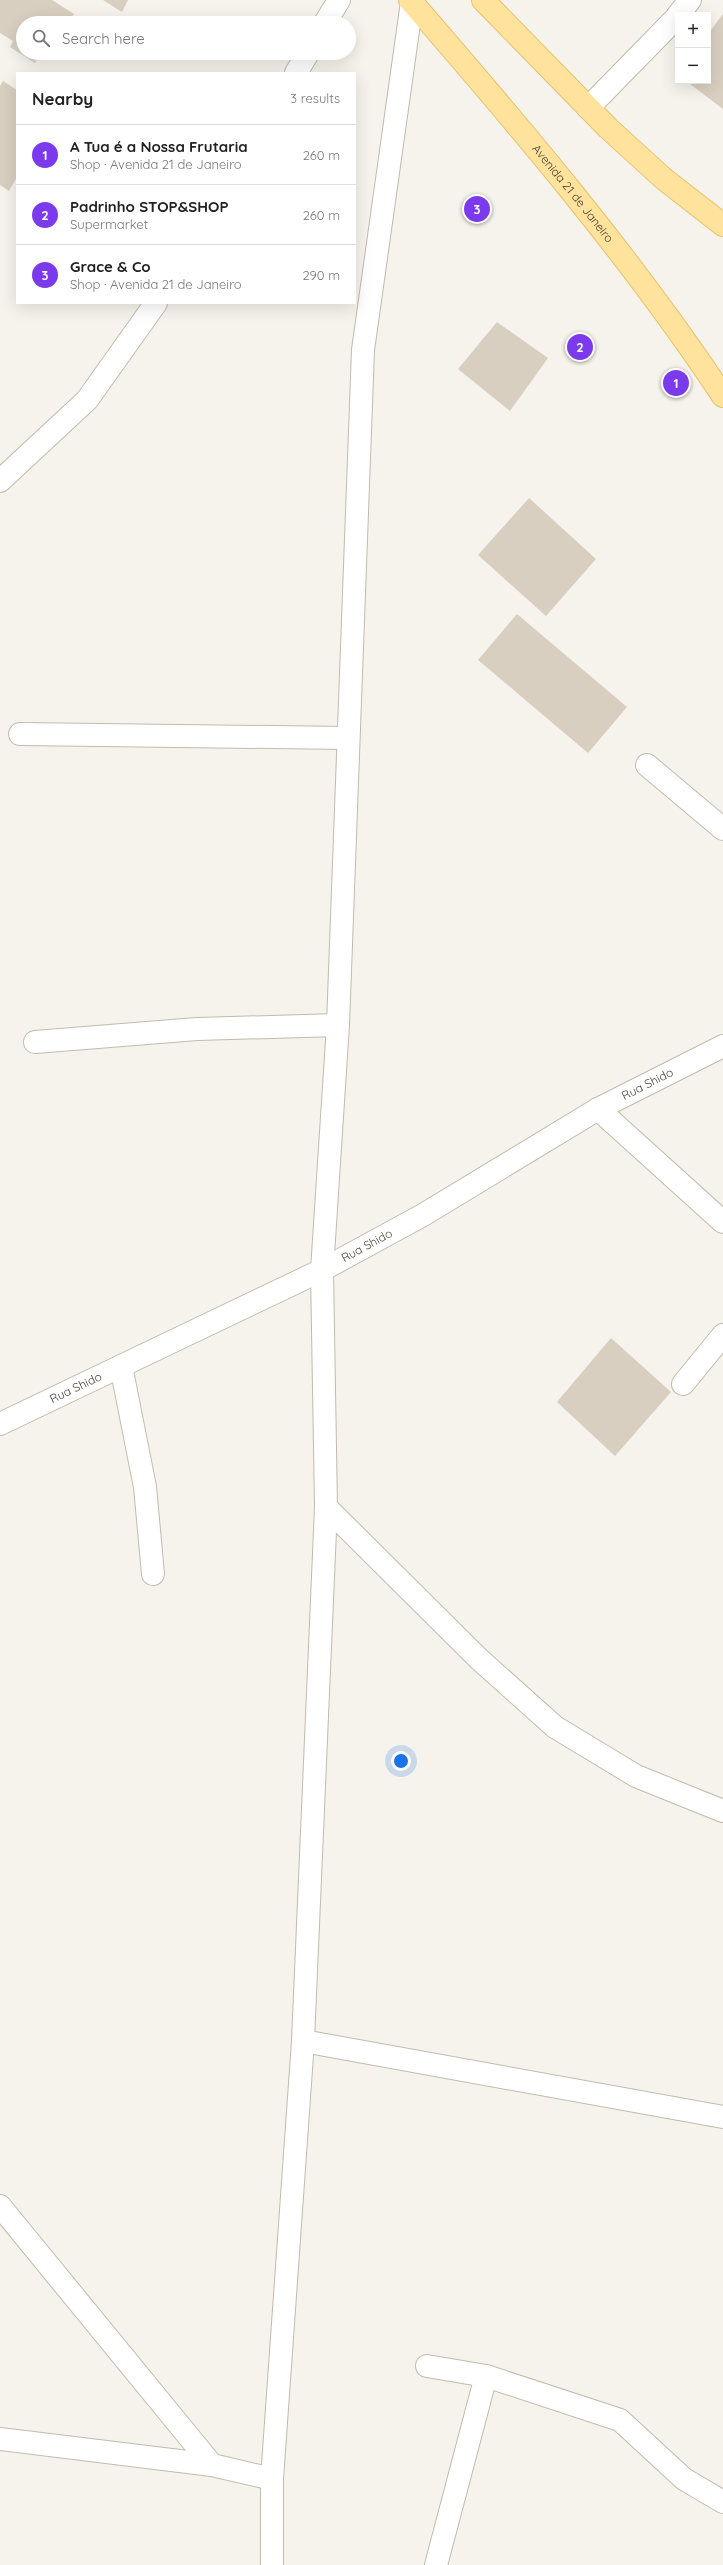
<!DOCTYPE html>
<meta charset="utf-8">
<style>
:root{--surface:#fff;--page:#f2f2f2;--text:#222;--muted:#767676;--line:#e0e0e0;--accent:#7c3aed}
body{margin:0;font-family:Quicksand,sans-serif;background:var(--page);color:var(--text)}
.controls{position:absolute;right:12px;top:12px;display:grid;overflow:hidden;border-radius:0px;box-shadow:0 4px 16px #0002}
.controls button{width:36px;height:36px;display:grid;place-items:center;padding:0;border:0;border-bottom:1px solid var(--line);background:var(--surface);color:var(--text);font:20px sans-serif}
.you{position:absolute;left:401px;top:1761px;width:14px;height:14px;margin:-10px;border:3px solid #fff;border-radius:50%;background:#1a73e8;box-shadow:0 0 0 6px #1a73e833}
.badge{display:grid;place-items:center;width:26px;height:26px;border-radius:50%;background:var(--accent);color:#fff;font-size:13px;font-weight:700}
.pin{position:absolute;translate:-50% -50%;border:2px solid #fff;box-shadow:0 1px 4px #0006}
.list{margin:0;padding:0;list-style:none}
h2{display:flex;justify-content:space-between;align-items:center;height:52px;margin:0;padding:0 16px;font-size:17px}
h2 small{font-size:13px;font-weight:400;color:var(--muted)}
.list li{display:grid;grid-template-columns:26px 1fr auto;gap:12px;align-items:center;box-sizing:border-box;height:60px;padding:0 16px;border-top:1px solid var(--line)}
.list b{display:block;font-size:15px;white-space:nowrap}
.list p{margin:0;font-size:13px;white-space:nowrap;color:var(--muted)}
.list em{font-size:13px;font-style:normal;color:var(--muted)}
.icon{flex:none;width:22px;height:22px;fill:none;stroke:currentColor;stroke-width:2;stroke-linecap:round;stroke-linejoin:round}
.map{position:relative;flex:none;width:723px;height:2565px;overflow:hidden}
.search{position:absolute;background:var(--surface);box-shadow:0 4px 16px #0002;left:16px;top:16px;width:340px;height:44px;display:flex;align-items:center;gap:10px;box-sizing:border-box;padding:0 14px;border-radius:22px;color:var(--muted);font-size:15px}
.panel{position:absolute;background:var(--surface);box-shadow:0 4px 16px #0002;left:16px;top:72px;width:340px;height:232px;border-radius:0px}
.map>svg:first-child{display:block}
.building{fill:#d8cfc1}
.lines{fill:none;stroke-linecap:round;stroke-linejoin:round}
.minor-casing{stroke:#c2bbae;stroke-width:24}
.major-casing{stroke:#e6c16a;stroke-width:24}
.minor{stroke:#fff;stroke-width:22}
.major{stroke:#ffe39c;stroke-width:22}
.labels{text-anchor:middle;stroke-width:3;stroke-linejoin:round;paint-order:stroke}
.street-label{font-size:12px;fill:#4b4439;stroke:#fff}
</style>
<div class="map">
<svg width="723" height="2565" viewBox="0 0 723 2565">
<rect width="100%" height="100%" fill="#f6f3ec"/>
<g class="building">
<path d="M0,0H52L74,14L68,23H23V53H41L35,63L10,47L13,41L0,33Z"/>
<path d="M103,0H128L122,12Z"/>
<path d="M723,14V109L686,81H708V34Z"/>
<path d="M3,81L17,90V177L9,191L0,185V86Z"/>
<path d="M497,322L548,358L510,411L458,369Z"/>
<path d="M529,498L596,559L546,616L478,555Z"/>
<path d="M517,614L627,707L588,753L478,660Z"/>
<path d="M611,1338L671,1392L615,1456L557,1402Z"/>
</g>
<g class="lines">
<defs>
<g id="minor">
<path d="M678,15L690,0"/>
<path d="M325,23L339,0"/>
<path d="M296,73L308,53"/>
<path d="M588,108L678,16"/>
<path d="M0,481L87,400L156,303"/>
<path d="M20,734L347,738"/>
<path d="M647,765L723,829"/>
<path d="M35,1042L197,1029L338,1025"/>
<path d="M598,1109L723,1222"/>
<path d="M121,1366L145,1487L153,1574"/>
<path d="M683,1384L723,1335"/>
<path id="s1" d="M0,1424L322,1270L423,1215L598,1109L723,1046"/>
<path d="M326,1507L479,1659L555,1727L636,1776L723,1811"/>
<path d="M303,2041L723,2117"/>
<path d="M0,2206L212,2465L272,2479"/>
<path d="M427,2366L486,2376L620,2420L684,2479L723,2502"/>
<path d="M0,2439L212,2465"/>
<path d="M272,2565V2479L303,2041L326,1507L322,1270L338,1025L363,350L412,2"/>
<path d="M436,2565L486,2376"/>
</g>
<g id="major">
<path id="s2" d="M410,0C520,127 630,256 723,396"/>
<path d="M483,0L608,128L664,179L723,225"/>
</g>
</defs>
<use href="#minor" class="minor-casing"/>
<use href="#major" class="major-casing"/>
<use href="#minor" class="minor"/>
<use href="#major" class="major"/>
</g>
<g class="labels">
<g class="street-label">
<text dy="4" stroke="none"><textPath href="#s2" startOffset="253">Avenida 21 de Janeiro</textPath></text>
<text dy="4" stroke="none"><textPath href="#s1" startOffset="732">Rua Shido</textPath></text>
<text dy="4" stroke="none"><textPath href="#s1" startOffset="408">Rua Shido</textPath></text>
<text dy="4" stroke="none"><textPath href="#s1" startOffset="84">Rua Shido</textPath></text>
</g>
</g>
</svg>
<div class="controls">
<button>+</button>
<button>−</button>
</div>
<div class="you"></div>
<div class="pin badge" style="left:676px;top:383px">1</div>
<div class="pin badge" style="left:580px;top:347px">2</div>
<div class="pin badge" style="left:477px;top:209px">3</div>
<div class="search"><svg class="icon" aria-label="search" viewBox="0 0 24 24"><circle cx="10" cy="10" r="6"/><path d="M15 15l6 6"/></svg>Search here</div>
<section class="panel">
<h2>Nearby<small>3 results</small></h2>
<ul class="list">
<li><span class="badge">1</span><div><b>A Tua é a Nossa Frutaria</b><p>Shop · Avenida 21 de Janeiro</p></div><em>260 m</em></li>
<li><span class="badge">2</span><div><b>Padrinho STOP&amp;SHOP</b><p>Supermarket</p></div><em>260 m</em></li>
<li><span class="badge">3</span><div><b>Grace &amp; Co</b><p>Shop · Avenida 21 de Janeiro</p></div><em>290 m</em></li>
</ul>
</section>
</div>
